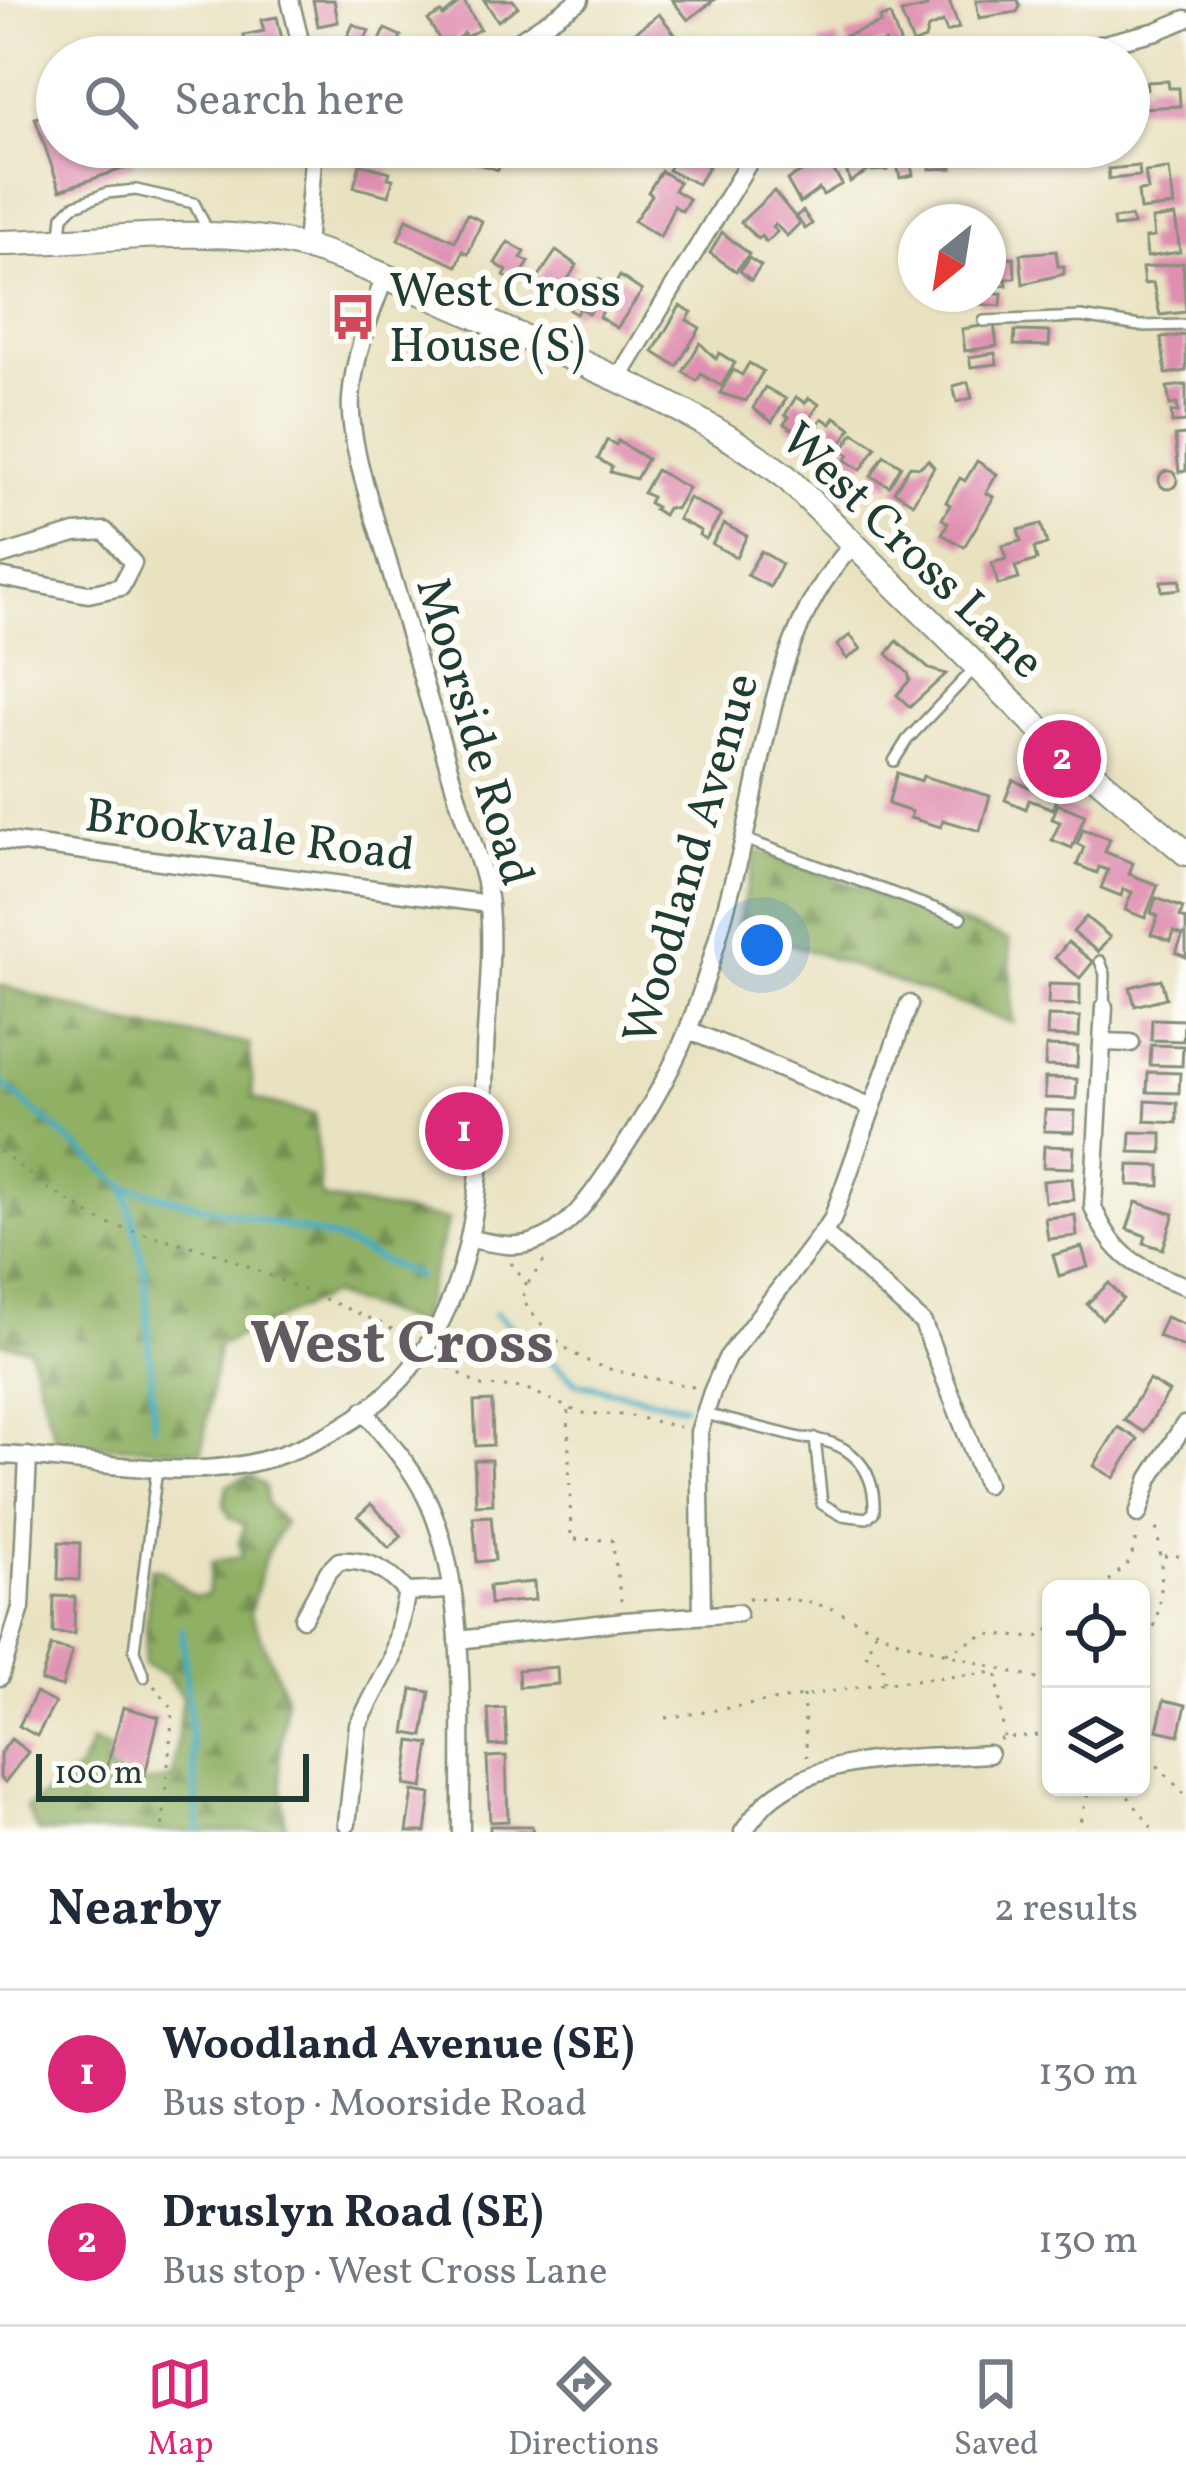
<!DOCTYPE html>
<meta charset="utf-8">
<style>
:root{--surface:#fff;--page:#f2f2f3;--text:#1f2937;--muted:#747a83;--line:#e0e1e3;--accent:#db2777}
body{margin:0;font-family:Vollkorn,serif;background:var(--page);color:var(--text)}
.controls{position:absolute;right:36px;bottom:36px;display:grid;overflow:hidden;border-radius:18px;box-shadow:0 3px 9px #0004}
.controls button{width:108px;height:108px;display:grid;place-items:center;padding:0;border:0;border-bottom:3px solid var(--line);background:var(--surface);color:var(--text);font:60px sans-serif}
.compass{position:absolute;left:898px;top:204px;width:108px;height:108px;border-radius:50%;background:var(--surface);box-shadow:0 3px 9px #0004;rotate:210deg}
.scale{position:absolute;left:36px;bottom:30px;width:273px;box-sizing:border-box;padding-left:12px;border:6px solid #1f3d34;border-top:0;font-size:33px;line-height:42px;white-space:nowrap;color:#1f3d34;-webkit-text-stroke:9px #fdfcf7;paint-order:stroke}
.you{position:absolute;left:762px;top:945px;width:42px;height:42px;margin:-30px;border:9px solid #fff;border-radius:50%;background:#1a73e8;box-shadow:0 0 0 18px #1a73e833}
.badge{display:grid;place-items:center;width:78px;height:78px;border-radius:50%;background:var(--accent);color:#fff;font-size:39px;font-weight:700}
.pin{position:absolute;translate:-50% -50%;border:6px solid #fff;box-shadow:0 3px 12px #0006}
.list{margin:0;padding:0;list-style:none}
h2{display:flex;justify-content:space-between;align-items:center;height:156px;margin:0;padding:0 48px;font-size:51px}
h2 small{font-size:39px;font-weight:400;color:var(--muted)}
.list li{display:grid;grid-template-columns:78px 1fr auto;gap:36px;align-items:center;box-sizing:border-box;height:168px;padding:0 48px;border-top:3px solid var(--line)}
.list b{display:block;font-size:45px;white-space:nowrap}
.list p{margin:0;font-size:39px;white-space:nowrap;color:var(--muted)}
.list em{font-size:39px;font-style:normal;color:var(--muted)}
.icon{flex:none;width:66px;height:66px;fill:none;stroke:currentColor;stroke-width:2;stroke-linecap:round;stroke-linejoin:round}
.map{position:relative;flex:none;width:1186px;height:1832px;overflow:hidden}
.search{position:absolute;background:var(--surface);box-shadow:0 3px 9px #0004;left:36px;right:36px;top:36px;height:132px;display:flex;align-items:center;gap:30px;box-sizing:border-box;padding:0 42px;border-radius:66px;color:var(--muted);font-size:45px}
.sheet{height:492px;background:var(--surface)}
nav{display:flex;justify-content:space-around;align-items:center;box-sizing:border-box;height:168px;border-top:3px solid var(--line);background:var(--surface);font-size:33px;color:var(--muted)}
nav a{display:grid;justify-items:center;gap:6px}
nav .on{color:var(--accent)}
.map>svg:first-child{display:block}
.forest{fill:url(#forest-firs);stroke:#58764c;stroke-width:3}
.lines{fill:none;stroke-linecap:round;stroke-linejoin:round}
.stream{stroke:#43adc2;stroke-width:6}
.building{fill:#df8fb1}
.lane-casing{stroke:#84907a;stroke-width:14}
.street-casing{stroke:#84907a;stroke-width:21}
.secondary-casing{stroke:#84907a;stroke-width:28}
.path{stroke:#84907a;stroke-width:3;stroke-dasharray:3 9;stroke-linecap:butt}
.lane{stroke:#fff;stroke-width:9}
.street{stroke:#fff;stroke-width:16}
.secondary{stroke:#fff;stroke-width:24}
.labels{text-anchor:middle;stroke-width:12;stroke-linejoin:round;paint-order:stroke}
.poi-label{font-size:48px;fill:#1f3d34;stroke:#fdfcf7;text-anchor:start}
.street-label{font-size:48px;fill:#1f3d34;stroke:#fdfcf7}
.district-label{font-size:60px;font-weight:bold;fill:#625a60;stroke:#fdfcf7}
</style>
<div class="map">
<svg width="1186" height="1832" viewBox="0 0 1186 1832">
<defs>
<pattern id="forest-firs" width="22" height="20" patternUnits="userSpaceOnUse" patternTransform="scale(3)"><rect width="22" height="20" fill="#90b063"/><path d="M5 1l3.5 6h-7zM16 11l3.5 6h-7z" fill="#759052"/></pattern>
</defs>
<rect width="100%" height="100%" fill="#fdfcf7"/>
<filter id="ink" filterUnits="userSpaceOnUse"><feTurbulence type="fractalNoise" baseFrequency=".00833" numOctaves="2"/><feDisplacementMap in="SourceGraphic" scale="24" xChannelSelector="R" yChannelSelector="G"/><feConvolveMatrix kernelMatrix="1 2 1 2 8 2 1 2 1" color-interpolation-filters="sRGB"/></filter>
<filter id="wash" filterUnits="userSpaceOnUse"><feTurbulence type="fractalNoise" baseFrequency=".004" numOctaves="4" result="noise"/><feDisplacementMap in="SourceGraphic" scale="48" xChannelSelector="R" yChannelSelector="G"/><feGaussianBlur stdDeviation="2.7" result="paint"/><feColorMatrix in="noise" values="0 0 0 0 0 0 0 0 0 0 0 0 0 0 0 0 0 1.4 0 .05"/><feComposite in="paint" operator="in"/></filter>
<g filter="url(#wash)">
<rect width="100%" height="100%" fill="#e9e2c1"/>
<g class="forest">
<path d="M757,851L1009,940L1013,1023L737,925Z"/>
<path d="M0,985L130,1025L249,1044L253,1099L315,1115L321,1198L448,1220L418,1324L330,1295L218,1346L202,1451L56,1443L29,1348L0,1343Z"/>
<path d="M250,1476L265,1486L267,1504L284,1523L265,1557L250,1612L286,1696L279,1761L286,1832H38L26,1808L80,1769L91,1742L108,1748L105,1770L145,1783L173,1778L182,1697L166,1675L144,1665L150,1568L162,1570L194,1597L207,1595L212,1562L243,1556L239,1542L245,1525L230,1518L224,1504L227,1485Z"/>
</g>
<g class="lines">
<g class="stream">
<path d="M0,1082L125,1187L333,1238L418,1277"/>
<path d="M125,1187L145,1271L154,1426"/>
<path d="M495,1313L577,1383L684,1406"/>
<path d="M182,1629L199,1832"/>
</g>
</g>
<g id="blocks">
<g class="building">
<path d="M313,0H334L338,22L318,26Z"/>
<path d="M463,0L480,29L466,37L464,33L445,49L428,20L441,13L443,16Z"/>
<path d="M484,0H513L518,7L498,21Z"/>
<path d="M672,0H714L688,20Z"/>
<path d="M925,0H949L959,28L947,32L943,22L928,28L925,39L913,44L901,13L927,7Z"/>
<path d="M976,0H1018L1020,7L1017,12L979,18Z"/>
<path d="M659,14L674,33L638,57L625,40Z"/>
<path d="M890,15L902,48L889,53L885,42L871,47L875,57H853L845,36L881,23L880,18Z"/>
<path d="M277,17L285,52L270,56L268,48L248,52L244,35L264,31L261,20Z"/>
<path d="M353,24L369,31L358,54L343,47Z"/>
<path d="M385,29L401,36L393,57L375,53Z"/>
<path d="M838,37L845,57H804L822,50L819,42Z"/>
<path d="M1168,81L1169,88H1179L1180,106L1139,108L1138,90L1147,89L1146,82Z"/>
<path d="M57,111V147H152L132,157L134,165L60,190L35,118Z"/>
<path d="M416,147H448L446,156Z"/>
<path d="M459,147L504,149L498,170L456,158Z"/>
<path d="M694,147H720L698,184L668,170L678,153L687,158Z"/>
<path d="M859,147H880L888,170L868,171L850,182L841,153Z"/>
<path d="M893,147H919L921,157L910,160L913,175L900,178Z"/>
<path d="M928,147L978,148L979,161L958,162L957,155H951L952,168L930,169Z"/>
<path d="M826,158L842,184L823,195L819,189L800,203L787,180Z"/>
<path d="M360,164L390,172L388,178L393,179L389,196L354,187Z"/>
<path d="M1139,166L1140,176L1109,179L1108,169Z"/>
<path d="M1169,169L1174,206L1140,210L1138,191L1148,190L1145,172Z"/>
<path d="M661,171L679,182L674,190L689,199L682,211L674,206L660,237L634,221L652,195L648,192Z"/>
<path d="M774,191L800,223L787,236L775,224L772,227L777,232L766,242L761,236L758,239L741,222Z"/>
<path d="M803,211L812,224L805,229L796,216Z"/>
<path d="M467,214L482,221L468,254L463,251L457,266L398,240L407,219L455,241Z"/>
<path d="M1175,216L1180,252L1147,257L1145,238L1154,237L1152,219Z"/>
<path d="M1131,217L1133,225L1114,227L1113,219Z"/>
<path d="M722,232L749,254L736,271L710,253Z"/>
<path d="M508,242L525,252L521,258L529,262L516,283L504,276L507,271L495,263Z"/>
<path d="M556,251L577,265L556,297L545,289L541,295L531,288Z"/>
<path d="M1056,251L1058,266H1064V274L1023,284L1020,254Z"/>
<path d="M1014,257L1015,278L1006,279L1007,285L988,286V259Z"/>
<path d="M749,258L761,266L751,280L740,271Z"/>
<path d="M1183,263L1186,312L1160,315L1153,283L1144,284L1142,268Z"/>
<path d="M620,276L642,291L617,328L599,317L616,292L612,289Z"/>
<path d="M599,279L609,286L589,314L580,308L576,314L569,310L573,304L568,301L582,281L593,289Z"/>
<path d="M1002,293L1001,306L978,304L979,294Z"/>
<path d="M680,306L692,312L687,320L700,328L677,366L653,352Z"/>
<path d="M994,324L997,346L965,351L962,329Z"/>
<path d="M1015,331L1050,332L1049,346L1014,345Z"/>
<path d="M1186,335V371L1166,374L1161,338Z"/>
<path d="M700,343L716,359L719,353L735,363L721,386L701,374L697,381L683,372Z"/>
<path d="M995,353L997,364L971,367L969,357Z"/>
<path d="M749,363L763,371L746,401L720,393L733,370L742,375Z"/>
<path d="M968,382L972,398L957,402L953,386Z"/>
<path d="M1186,385V422L1172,423L1171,412H1178L1177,404L1170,405L1167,387Z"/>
<path d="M765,387L786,399L772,422L753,408Z"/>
<path d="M796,397L805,403L809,398L819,404L800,434L784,424L789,417L785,415Z"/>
<path d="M835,417L851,428L834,455L808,439L822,418L831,424Z"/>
<path d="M854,433L876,447L861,470L845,460L849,455L842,451Z"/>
<path d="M1186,435V471L1179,472L1175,436Z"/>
<path d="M607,440L616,445L618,441L647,459L636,479L610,472L612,467L598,459Z"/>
<path d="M884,455L901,466L889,486L871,476Z"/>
<path d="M928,460L934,467L913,503L894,491L910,466L920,467Z"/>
<path d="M977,461L997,474L986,493L994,497L964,547L942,534L948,523L942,519L950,505L946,502L960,478L965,481Z"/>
<path d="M656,470L688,488L676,509L667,508L663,515L654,509L656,507L649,503L652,497L643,493Z"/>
<circle cx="1168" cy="480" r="9"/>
<path d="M689,498L721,515L706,539L699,535L701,531L678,519Z"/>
<path d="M724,524L747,536L736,557L712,544Z"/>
<path d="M1041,524L1047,544L1034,548L1037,560L1015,567L1019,579L998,585L992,563L1006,559L1002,546L1021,541L1018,530Z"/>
<path d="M761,551L782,564L770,587L747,575Z"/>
<path d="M1180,580V589L1162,591L1161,581Z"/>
<path d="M850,635L861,649L847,659L837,645Z"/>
<path d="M897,641L929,669L946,674L910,707L897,695L910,680L908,673L887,654Z"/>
<path d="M897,773L921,781L923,776L990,796L980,831L943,820L941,827L910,818L912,812L888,804Z"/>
<path d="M1033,777L1059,792L1053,809L1029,800L1026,809L1005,800L1013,780L1029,787Z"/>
<path d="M1058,804L1085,815L1072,848L1052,840L1060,822L1052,819Z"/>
<path d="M1083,829L1110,839L1105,852L1133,863L1129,874L1158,885L1145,918L1125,910L1132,892L1123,889L1121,896L1101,888L1108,870L1099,867L1097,873L1077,865L1084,847L1077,844Z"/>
<path d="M1156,898L1183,908L1180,917L1186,919V957L1176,953L1183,935L1174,932L1171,941L1151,934L1158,916L1151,913Z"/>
<path d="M1086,917L1110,937L1098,952L1073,932Z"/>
<path d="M1068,942L1093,962L1080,978L1055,958Z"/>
<path d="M1161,979L1166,998L1135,1006L1130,987Z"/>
<path d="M1049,984L1080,985V1005L1048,1004Z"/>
<path d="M1048,1016L1080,1017L1079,1037L1047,1036Z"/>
<path d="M1152,1019L1184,1020L1183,1041L1151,1040Z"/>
<path d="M1151,1045L1183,1046L1182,1066L1150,1065Z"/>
<path d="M1046,1046L1078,1047L1077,1067L1045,1066Z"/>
<path d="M1148,1072L1180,1073L1179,1093L1147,1092Z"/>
<path d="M1045,1078L1077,1079L1076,1099L1045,1098Z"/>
<path d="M1146,1101L1177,1103V1123L1145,1121Z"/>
<path d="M1045,1110L1075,1111L1074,1132L1044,1131Z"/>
<path d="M1131,1132L1162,1133V1153L1130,1152Z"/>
<path d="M1044,1146L1074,1147L1073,1168L1043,1167Z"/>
<path d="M1129,1165L1160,1166V1186L1128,1185Z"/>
<path d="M1072,1178L1074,1200L1045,1202L1043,1181Z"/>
<path d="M1136,1202L1174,1214L1163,1249L1144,1243L1146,1236L1127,1229Z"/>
<path d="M1075,1215L1077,1236L1048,1239L1045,1218Z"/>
<path d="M1082,1247L1088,1267L1059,1276L1053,1255Z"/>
<path d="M1109,1283L1123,1299L1102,1319L1087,1304Z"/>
<path d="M1166,1317L1186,1325V1348L1158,1336Z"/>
<path d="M1149,1380L1169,1392L1144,1432L1124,1420Z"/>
<path d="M492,1401L493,1445L476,1446L474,1402Z"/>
<path d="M1118,1427L1138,1439L1114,1478L1094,1466Z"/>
<path d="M474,1460H491L493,1504L476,1505Z"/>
<path d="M371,1504L402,1536L389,1548L358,1516Z"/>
<path d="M491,1516L495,1560L477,1562L473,1517Z"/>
<path d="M59,1542L80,1543L79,1580L58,1579Z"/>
<path d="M534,1582L535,1600L490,1604L489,1586Z"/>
<path d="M54,1596L75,1597L74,1634L53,1633Z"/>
<path d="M51,1646L72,1651L62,1687L41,1681Z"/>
<path d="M557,1667L558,1684L519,1687L518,1670Z"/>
<path d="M412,1689L430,1692L423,1736L405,1733Z"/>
<path d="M36,1693L55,1703L37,1736L19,1726Z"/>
<path d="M1164,1700L1186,1705L1179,1735L1157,1730Z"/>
<path d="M123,1707L159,1717L144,1778L107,1768Z"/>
<path d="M505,1708L507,1745L490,1746L488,1709Z"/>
<path d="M11,1739L28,1752L5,1782L0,1778V1754Z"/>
<path d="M411,1741L430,1744L423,1788L405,1785Z"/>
<path d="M506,1756L508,1821L490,1822L487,1757Z"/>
<path d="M413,1791L431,1794L426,1832H407Z"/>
<path d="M490,1826H532L533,1832H490Z"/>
</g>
</g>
</g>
<g filter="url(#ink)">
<use href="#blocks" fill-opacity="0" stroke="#84907a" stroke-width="3"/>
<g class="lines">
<defs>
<g id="lane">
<path d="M61,236L63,216L73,206L107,193L136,190L194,203L204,223V235"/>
<path d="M984,321L1081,317L1140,326L1186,325"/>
<path d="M894,761L907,740L974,669"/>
<path d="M744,839L961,918"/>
<path d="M1100,961L1105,974L1104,1007"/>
<path d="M705,1414L801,1438C846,1439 876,1464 874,1512L867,1518L841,1515L822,1504L815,1438"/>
<path d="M144,1677L134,1650L157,1469"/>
</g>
<g id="street">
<path d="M290,0L304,57"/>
<path d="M494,57L580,0"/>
<path d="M1050,57L1157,31L1186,19"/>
<path d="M306,247L314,147"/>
<path d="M618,379L758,147"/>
<path d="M0,556L75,533L105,531L133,563L121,587L88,594L0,577"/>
<path d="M0,840L489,904"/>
<path d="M1104,1007L1093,1207C1113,1256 1137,1268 1186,1286"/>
<path d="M688,1030L872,1107"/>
<path d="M1103,1042L1131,1043"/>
<path d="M823,1232L923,1323L986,1484"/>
<path d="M471,1239C492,1243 514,1249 534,1242C570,1230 591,1196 611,1167C640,1124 668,1080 687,1032C708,980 722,921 737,867C767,757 770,633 852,546"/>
<path d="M364,1410C384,1437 409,1463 424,1493C470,1582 460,1733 461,1832"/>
<path d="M0,1455C91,1458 190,1486 280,1455C472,1389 481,1225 485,1052C487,1004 493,954 489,906C486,872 469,835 459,802C434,718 409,633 384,549C372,508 348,440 351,399C354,355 369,318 385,277"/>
<path d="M1138,1514L1150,1478L1184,1425"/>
<path d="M702,1615L699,1432L712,1392L727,1358L832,1220L909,1004"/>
<path d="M303,1618L328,1572L339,1561C368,1559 388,1570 407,1592L451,1590"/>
<path d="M458,1640L624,1621L738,1613"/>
<path d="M0,1677L21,1608L28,1456"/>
<path d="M347,1824L358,1725L392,1660L407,1592"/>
<path d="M743,1832C750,1822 758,1811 767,1802C824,1751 918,1759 989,1754"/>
</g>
<path id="secondary" d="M0,243C84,242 172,229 255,238C330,245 402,285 470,314C578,362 690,404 785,476L1040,729L1186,853"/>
</defs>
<use href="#lane" class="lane-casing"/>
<use href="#street" class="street-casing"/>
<use href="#secondary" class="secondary-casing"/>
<g class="path">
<path d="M0,1151L49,1189L104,1223L217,1253L383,1324L408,1338"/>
<path d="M511,1263L527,1285L522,1299C578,1379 610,1366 697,1388"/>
<path d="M528,1283L547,1257"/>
<path d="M440,1360L479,1386L525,1388L580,1413L627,1415L680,1427"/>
<path d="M568,1411L571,1539L612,1540L621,1601"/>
<path d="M1164,1556H1186"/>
<path d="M1100,1589L1130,1562L1138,1531"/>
<path d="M748,1598L790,1599L829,1607L900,1641L1051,1683"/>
<path d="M875,1632L866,1655L882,1661L884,1682"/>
<path d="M946,1653L986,1634L1036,1638L1051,1629"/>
<path d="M1141,1660C1164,1614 1166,1571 1155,1522"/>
<path d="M997,1675L1004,1737"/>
<path d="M154,1686L173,1709L162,1832"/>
<path d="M803,1695L807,1757"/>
<path d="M666,1718L884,1683L997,1672"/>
<path d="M999,1739L1051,1734"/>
<path d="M1141,1748L1186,1796"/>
<path d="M1121,1787L1155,1832"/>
<path d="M1077,1832L1090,1787"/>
</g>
<use href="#lane" class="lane"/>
<use href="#street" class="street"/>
<use href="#secondary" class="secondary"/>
</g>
</g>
<defs>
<symbol id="bus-bare" viewBox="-9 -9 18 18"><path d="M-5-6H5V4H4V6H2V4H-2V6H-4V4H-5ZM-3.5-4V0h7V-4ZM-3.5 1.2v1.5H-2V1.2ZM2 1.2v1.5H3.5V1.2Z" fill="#d1495b" stroke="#fdfcf7" stroke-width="2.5" paint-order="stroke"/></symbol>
</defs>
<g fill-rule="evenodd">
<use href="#bus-bare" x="320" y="284" width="66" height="66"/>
</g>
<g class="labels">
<g class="poi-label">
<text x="389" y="306">West Cross<tspan x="389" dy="55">House (S)</tspan></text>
</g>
<g class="street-label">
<text transform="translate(914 549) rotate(44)" y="17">West Cross Lane</text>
<text transform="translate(477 731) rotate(74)" y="17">Moorside Road</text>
<text transform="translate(250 833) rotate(7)" y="17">Brookvale Road</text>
<text transform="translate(689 858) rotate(-74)" y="17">Woodland Avenue</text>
</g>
<g class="district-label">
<text x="402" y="1362">West Cross</text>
</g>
</g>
</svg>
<div class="controls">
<button><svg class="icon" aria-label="locate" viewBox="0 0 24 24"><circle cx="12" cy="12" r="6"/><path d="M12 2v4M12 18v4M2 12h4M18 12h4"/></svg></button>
<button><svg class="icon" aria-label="layers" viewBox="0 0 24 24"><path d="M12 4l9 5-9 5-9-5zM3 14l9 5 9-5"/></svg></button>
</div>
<svg class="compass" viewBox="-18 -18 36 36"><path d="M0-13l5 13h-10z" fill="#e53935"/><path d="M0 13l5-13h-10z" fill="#747a83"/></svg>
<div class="scale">100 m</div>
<div class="you"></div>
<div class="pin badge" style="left:464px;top:1131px">1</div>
<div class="pin badge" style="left:1062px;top:759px">2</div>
<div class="search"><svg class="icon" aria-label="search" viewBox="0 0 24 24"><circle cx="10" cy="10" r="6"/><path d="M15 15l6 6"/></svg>Search here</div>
</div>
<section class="sheet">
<h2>Nearby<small>2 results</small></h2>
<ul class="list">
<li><span class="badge">1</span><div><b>Woodland Avenue (SE)</b><p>Bus stop · Moorside Road</p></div><em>130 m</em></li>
<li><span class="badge">2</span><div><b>Druslyn Road (SE)</b><p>Bus stop · West Cross Lane</p></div><em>130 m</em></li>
</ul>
</section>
<nav>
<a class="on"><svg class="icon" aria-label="map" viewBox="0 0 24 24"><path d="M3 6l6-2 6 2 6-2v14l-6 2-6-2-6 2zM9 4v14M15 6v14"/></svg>Map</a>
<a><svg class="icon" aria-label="directions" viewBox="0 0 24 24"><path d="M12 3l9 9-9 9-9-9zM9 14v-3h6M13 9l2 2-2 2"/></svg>Directions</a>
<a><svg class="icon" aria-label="saved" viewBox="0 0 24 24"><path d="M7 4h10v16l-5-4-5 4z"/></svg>Saved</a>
</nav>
